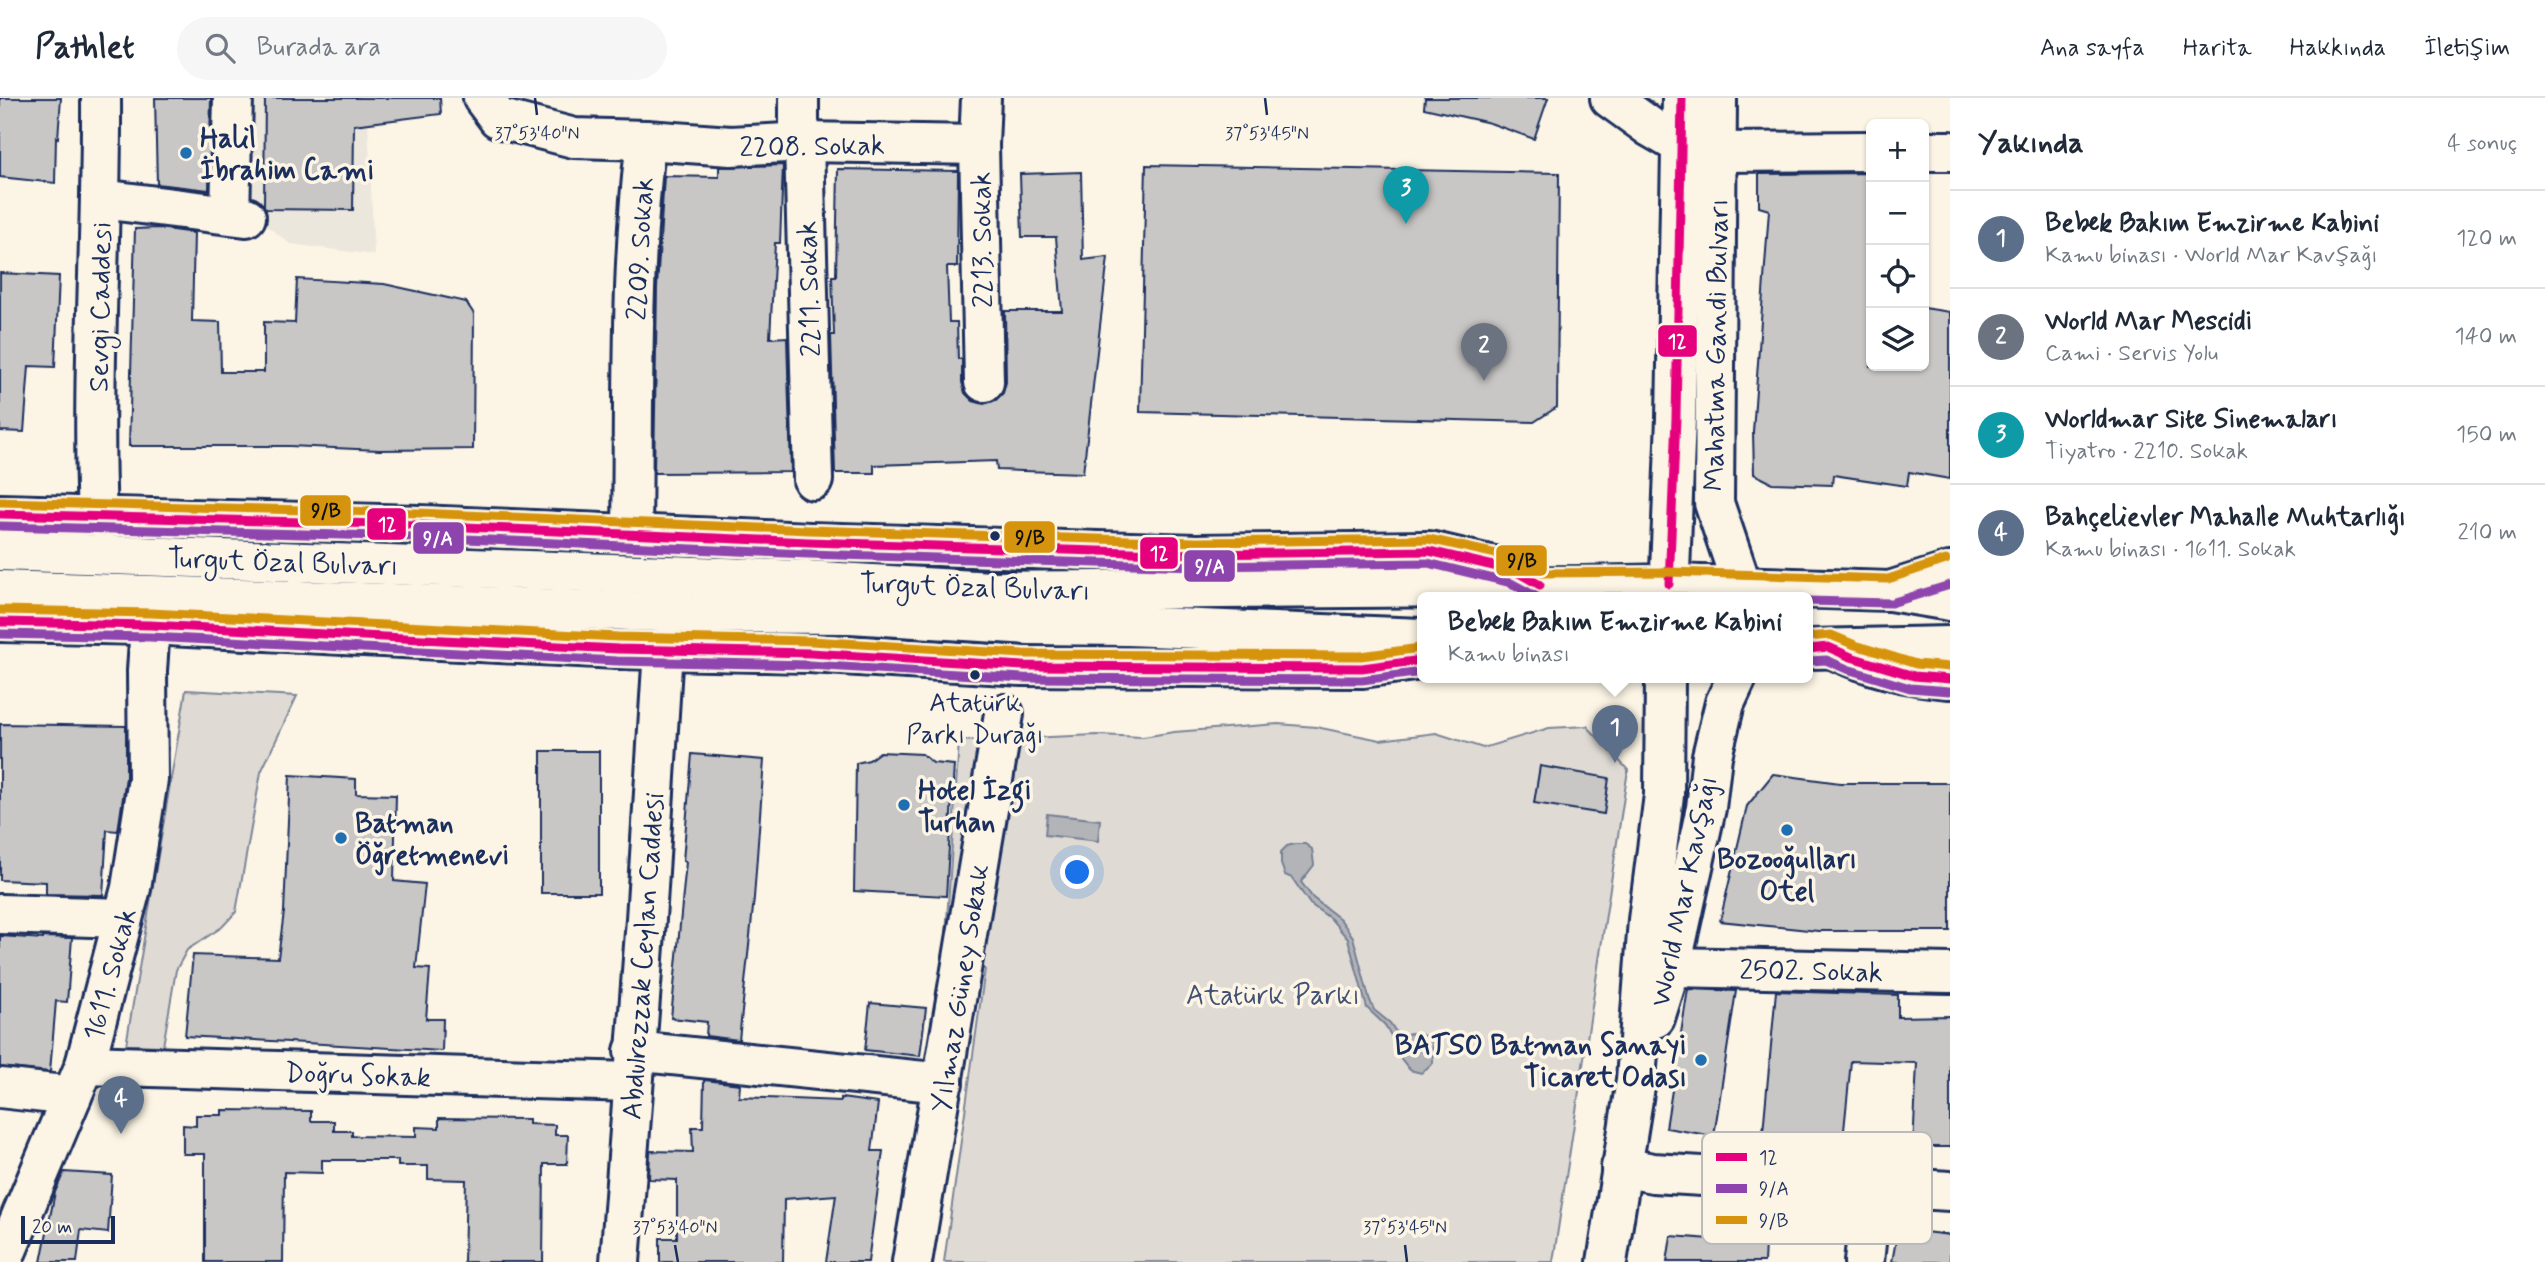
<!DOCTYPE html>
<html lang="tr">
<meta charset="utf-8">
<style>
:root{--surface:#fff;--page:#f6f6f7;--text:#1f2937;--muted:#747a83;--line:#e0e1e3;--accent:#0b8043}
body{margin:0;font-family:Mynerve,sans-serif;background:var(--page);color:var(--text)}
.controls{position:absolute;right:21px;top:21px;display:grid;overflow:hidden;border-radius:10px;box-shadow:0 2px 5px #0004}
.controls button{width:63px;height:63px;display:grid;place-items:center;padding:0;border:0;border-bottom:2px solid var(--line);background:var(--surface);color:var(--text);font:35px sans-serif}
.scale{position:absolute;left:21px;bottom:18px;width:94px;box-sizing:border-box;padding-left:7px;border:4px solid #1b2f5e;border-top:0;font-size:19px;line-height:24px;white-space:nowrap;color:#1b2f5e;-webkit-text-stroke:5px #fcf5e5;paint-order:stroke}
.you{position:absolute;left:1078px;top:775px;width:24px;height:24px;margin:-18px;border:5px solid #fff;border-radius:50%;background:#1a73e8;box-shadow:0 0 0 10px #1a73e833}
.badge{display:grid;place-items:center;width:46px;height:46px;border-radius:50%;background:var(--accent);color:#fff;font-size:23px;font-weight:700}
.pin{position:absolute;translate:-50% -58px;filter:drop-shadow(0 2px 4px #0008)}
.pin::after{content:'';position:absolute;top:37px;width:24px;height:21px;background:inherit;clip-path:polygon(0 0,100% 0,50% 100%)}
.popup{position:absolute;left:1417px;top:494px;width:396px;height:91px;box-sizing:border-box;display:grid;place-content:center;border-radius:10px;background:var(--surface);filter:drop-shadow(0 2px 5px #0005);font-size:23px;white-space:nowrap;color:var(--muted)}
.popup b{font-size:26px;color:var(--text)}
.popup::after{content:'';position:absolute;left:50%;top:100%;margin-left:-14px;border:14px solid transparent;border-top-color:var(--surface)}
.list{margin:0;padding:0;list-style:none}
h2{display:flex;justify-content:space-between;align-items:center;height:91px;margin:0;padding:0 28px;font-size:30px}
h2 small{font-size:23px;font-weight:400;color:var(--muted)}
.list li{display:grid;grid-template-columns:46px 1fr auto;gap:21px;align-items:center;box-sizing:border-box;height:98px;padding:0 28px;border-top:2px solid var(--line)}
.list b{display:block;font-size:26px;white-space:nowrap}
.list p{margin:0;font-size:23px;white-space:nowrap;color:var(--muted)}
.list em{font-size:23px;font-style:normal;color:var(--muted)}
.icon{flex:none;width:38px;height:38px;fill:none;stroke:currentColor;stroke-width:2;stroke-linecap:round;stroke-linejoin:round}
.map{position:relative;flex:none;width:1950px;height:1164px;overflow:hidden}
header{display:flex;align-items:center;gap:42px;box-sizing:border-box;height:98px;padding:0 35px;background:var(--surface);border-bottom:2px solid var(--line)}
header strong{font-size:33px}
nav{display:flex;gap:38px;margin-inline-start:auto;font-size:24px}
.search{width:490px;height:63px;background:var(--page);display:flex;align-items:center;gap:18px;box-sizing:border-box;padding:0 24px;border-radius:38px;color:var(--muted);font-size:26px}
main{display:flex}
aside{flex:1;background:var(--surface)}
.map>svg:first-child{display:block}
.built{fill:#ece7dc}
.green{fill:#dfdbd4;stroke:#7d8599;stroke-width:2}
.water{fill:#b2b4b8;stroke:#767f94;stroke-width:2}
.building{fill:#c8c7c6;stroke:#1b2f5e;stroke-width:2}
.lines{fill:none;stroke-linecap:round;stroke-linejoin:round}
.minor-casing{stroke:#1b2f5e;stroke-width:44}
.major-casing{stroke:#1b2f5e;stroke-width:44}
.minor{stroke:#fcf5e5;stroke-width:38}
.major{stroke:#fcf5e5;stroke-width:38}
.bus-1-casing{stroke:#fcf5e5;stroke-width:14}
.bus-2-casing{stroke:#fcf5e5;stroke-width:14}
.bus-3-casing{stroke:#fcf5e5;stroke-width:14}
.bus-1{stroke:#e5007d;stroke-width:9}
.bus-2{stroke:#8e44ad;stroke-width:9}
.bus-3{stroke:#d6940e;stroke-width:9}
.ticks{fill:none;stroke:#1b2f5e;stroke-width:2.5}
.poi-dot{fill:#1f6fb2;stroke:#fcf5e5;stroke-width:2.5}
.bus-dot{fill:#1b2f5e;stroke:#fcf5e5;stroke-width:2.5}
.labels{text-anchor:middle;stroke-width:7;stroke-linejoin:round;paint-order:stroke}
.bus-label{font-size:26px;fill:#1b2f5e;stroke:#fcf5e5}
.poi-label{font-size:28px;font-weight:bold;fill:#1b2f5e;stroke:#fcf5e5;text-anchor:start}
.street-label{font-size:28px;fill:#1b2f5e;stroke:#fcf5e5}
.park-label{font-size:28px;fill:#425176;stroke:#fcf5e5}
.key{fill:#fcf5e5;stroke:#b8babc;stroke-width:2}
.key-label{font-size:19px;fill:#1b2f5e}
.ticks-label{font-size:18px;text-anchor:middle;fill:#1b2f5e;stroke:#fcf5e5;stroke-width:7;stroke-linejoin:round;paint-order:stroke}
.line-badge{stroke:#fcf5e5;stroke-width:2.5}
.badge-label{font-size:19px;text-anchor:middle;font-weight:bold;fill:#fff}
.pale-badge-label{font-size:19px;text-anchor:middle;font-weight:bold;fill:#111}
</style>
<header>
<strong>Pathlet</strong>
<div class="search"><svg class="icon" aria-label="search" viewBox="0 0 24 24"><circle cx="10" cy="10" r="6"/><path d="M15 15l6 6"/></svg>Burada ara</div>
<nav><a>Ana sayfa</a><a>Harita</a><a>Hakkında</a><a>İletişim</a></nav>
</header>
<main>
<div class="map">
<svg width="1950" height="1164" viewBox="0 0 1950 1164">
<rect width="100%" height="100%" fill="#fcf5e5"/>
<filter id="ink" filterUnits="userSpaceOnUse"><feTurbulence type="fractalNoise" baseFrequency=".0143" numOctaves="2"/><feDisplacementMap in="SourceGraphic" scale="14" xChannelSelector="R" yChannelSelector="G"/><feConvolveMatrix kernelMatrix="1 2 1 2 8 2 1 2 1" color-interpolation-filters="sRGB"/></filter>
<g filter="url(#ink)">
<path class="built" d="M252,0H367L374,157L290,146L250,114Z"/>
<g class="green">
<path d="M186,592L297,598L261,674L236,814L222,829L187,852L176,872L163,948L126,947Z"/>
<path d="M1278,626L1316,629L1380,642L1436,635L1483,650L1549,630L1587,628L1628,672L1553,1164H944L985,871L944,866L959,643L1097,637L1143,639L1174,634Z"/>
</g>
<g class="water">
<path d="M1047,716L1100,722L1098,743L1045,737Z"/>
<path d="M1295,746H1305L1312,751L1314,767L1301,784L1313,800L1340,821L1353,839L1369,900L1374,912L1390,925L1400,940C1411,931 1422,935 1433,944V965L1421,975L1410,972L1396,954L1393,941L1385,927L1367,910L1348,841L1331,821L1310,806L1292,780L1285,777L1281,766V754L1287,748Z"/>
</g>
<g class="building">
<path d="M0,0H61L58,40L56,39L55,85L0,79Z"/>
<path d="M155,0H211L209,92L157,86Z"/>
<path d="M265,0H440L441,16L354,27L353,112L266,111L264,108Z"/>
<path d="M1425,0H1548L1534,41L1490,25L1424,10Z"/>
<path d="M783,67L780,145H775L770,240L787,239L791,374L654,375L657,190L664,78L719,79V69Z"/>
<path d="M1146,67L1559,75L1557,309L1534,324L1140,314Z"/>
<path d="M838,71L958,73L957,169H947L949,224H957L958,261H962V284L965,295L973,303L984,306L996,302L1003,295L1006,284L1005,213H1062L1056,139H1022L1020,76L1081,74L1083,162L1108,159L1083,375L997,372L996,363L874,367V375H835L831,237H834L832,178H836Z"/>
<path d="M1871,75V268H1924V210L1950,214V381L1909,374L1907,388L1833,377L1832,387L1772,385L1754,376L1753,334L1769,112L1759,109V76Z"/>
<path d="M158,130L194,135L192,223L220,224L221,274H264V224L295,225L297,181L384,186L466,204L474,216L473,351L379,352L289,348H129L135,131Z"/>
<path d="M0,175L59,178L55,269L29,268L24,334L0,333Z"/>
<path d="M0,626L126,628V679L118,733L107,732L103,797L46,796V784L0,782Z"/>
<rect x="541" y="653" width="58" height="142"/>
<path d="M880,654L922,656L933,665L954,667L946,798L854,793L856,665L869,662Z"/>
<path d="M692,656L764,662L754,800L739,942L706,938L707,924L671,920L686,764L683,763Z"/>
<path d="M1540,668L1609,680L1604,716L1534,705Z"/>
<path d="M1773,676L1840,685H1950V833H1818L1720,823L1747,708Z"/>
<path d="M290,677L356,681V696L396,697L394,783L425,786L416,870L430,871L426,921H443L442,953L185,938L193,857L278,860L284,814Z"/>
<path d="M0,838L43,841V839L72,840L67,904L56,903L50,974L0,969Z"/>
<path d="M1688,891L1736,893L1714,1038L1666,1030Z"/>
<path d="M1776,893L1898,897V919L1950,918V1049H1913L1917,965L1851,963L1842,1052L1762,1045Z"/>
<path d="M870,905L926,910L920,958L865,952Z"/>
<path d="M704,982L740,986L739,999L841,1003V1000L878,1005L872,1053H883L868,1164H826L836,1097L784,1101L783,1164H660V1140H677V1082L649,1081L650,1053L693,1054L692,1029H703Z"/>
<path d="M222,1012L311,1013V1023H334V1033H352V1038L416,1039V1029L439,1030V1020L529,1021V1026L555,1027V1037H568L567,1066H544L543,1164H464L466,1082L428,1081V1068H398V1062H322V1075L284,1074L283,1164H205V1056H183V1027L196,1028V1017H222Z"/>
<path d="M64,1074L112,1077L108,1135L81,1132L77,1164H41L55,1094Z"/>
<path d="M1898,1131L1950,1137V1164H1892Z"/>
<path d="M1671,1138L1765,1145L1764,1164H1667Z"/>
</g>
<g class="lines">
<defs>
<g id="minor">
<path d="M483,0L498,20L505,22L574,40L646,42C630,172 634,304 632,435"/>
<path d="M799,0V25L804,44L813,382"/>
<path d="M981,0L979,47L984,284"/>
<path d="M1610,0L1650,29L1681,47"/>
<path d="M646,42L731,48L804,44L979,47"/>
<path d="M1924,53H1950"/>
<path d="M1717,54L1871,53"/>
<path d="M101,101L246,119"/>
<path d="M230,116L233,0"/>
<path d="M0,416L419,427L809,444L1196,456L1429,453L1515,473L1540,487"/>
<path d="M97,419C91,279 102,139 101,0"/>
<path d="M1890,493L1950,474"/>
<path d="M0,524L150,527L618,551L810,555L1023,568L1362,570L1422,562"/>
<path d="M1833,551C1870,569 1910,578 1950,581"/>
<path d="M0,816L123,820"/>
<path d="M1671,869L1950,875"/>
<path d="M634,953L943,985"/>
<path d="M85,967L632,984"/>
<path d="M0,990L72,998"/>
<path d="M1621,1069L1653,1075L1950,1093"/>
<path d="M2,1164L85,967L131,790L148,681L147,573L150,527"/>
<path d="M620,1164L646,821L663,552"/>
<path d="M912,1164L1004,616"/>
<path d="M1864,1164L1872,1088"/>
</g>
<g id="major">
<path d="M1717,0L1714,405L1737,473L1740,489"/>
<path d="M0,453L804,482L991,493L1583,488L1669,486L1890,493L1950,503"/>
<path d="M0,492L691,515L850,516L1029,527L1128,528L1422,540"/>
<path d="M1669,499L1676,320L1682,0"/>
<path d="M1808,551L1950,548"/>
<path d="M1655,920L1671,869L1706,710L1712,658L1725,605L1737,579"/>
<path d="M1607,1164L1636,982L1648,822L1664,697L1665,579"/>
</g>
</defs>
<use href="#minor" class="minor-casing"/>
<use href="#major" class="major-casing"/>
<use href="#minor" class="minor"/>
<use href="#major" class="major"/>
<defs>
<g id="bus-1">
<path d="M0,416L419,427L809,444L1196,456L1429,453L1515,473L1540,487"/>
<path d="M1669,486L1676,320L1682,0"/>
<path d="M0,524L150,527L618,551L810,555L1023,568L1362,570L1422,562"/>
<path d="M1808,551L1828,549L1851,559L1914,578L1950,581"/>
</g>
<g id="bus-2">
<path d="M0,428L419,439L808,456L1196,468L1428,465L1511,485L1537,499"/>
<path d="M1605,499H1685"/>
<path d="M1808,503L1891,505L1950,487"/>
<path d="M0,536L150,539L617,563L809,567L1023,580L1362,582L1422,574"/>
<path d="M1809,563L1826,562L1847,571L1910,590L1949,593"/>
</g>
<g id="bus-3">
<path d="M0,404L419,415L809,432L1196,444L1429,441L1519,461L1543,475L1669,474L1888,481L1946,462"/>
<path d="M0,512L151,515L618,539L811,543L1023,556L1361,558L1420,550"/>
<path d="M1808,539L1831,537L1855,547L1916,566L1950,569"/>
</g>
</defs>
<use href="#bus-1" class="bus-1-casing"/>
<use href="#bus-2" class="bus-2-casing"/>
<use href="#bus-3" class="bus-3-casing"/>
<use href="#bus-1" class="bus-1"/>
<use href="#bus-2" class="bus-2"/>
<use href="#bus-3" class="bus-3"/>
</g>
</g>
<path class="ticks" d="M535,0L537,17M1265,0L1267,17M675,1147L678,1164M1405,1147L1407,1164"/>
<g class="poi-dot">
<circle cx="186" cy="55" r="7"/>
<circle cx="904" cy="707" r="7"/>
<circle cx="1787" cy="732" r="7"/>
<circle cx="341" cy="740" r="7"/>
<circle cx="1701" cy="962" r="7"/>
</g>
<g class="bus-dot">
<circle cx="995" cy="438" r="6"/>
<circle cx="975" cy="577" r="6"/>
</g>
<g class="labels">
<g class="bus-label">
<text x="975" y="613">Atatürk<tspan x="975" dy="32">Parkı Durağı</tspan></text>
</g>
<g class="poi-label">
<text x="200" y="49">Halil<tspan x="200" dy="32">İbrahim Cami</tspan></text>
<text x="918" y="701">Hotel İzgi<tspan x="918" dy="32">Turhan</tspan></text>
<text x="355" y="734">Batman<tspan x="355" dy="32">Öğretmenevi</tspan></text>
<text x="1787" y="770" text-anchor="middle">Bozooğulları<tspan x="1787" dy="32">Otel</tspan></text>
<text x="1687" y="956" text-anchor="end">BATSO Batman Sanayi<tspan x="1687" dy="32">Ticaret Odası</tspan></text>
</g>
<g class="street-label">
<text transform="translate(812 47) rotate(-1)" y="10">2208. Sokak</text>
<text transform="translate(981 142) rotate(-91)" y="10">2213. Sokak</text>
<text transform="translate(639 151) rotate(-87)" y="10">2209. Sokak</text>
<text transform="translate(808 191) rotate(-92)" y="10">2211. Sokak</text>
<text transform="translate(99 209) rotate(-89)" y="10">Sevgi Caddesi</text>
<text transform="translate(1715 247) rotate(-89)" y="10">Mahatma Gandi Bulvarı</text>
<text transform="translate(283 463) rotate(2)" y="10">Turgut Özal Bulvarı</text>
<text transform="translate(975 488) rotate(2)" y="10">Turgut Özal Bulvarı</text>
<text transform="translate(1683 793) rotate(-78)" y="10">World Mar Kavşağı</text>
<text transform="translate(642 858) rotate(-86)" y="10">Abdulrezzak Ceylan Caddesi</text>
<text transform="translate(1811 872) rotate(1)" y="10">2502. Sokak</text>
<text transform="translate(109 876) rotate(-75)" y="10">1611. Sokak</text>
<text transform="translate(959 890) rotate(-81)" y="10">Yılmaz Güney Sokak</text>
<text transform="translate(358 976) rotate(2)" y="10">Doğru Sokak</text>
</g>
<g class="park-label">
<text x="1273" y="906">Atatürk Parkı</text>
</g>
</g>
<rect x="1702" y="1034" width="230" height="112" rx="10" class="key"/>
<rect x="1716" y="1055" width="31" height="8" fill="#e5007d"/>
<rect x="1716" y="1086" width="31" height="9" fill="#8e44ad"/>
<rect x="1716" y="1118" width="31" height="8" fill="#d6940e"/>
<g class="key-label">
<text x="1759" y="1066">12</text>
<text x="1759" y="1097">9/A</text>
<text x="1759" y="1129">9/B</text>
</g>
<g class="ticks-label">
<text x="537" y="41">37°53'40"N</text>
<text x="1267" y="41">37°53'45"N</text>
<text x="675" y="1135">37°53'40"N</text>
<text x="1405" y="1135">37°53'45"N</text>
</g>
<g class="line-badge">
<rect x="1657" y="226" width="41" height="34" rx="7" fill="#e5007d"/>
<rect x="299" y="396" width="53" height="33" rx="7" fill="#d6940e"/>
<rect x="366" y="409" width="41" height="34" rx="7" fill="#e5007d"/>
<rect x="1003" y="422" width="53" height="34" rx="7" fill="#d6940e"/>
<rect x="412" y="423" width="53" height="34" rx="7" fill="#8e44ad"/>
<rect x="1139" y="438" width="40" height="34" rx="7" fill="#e5007d"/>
<rect x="1495" y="446" width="53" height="33" rx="7" fill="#d6940e"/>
<rect x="1183" y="451" width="53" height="34" rx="7" fill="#8e44ad"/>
</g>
<g class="badge-label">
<text x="1677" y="250">12</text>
<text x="387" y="433">12</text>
<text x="438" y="447">9/A</text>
<text x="1159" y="462">12</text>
<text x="1210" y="475">9/A</text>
</g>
<g class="pale-badge-label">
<text x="326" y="419">9/B</text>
<text x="1030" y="446">9/B</text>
<text x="1522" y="469">9/B</text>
</g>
</svg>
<div class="controls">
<button>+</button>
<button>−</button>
<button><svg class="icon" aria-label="locate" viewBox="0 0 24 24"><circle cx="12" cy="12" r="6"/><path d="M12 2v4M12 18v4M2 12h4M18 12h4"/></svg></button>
<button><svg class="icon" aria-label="layers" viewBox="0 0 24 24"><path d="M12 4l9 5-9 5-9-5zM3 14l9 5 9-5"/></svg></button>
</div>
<div class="scale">20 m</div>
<div class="you"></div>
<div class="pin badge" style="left:1615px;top:665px;background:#5c6f8a">1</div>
<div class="popup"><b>Bebek Bakım Emzirme Kabini</b>Kamu binası</div>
<div class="pin badge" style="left:1484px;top:283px;background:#6b7280">2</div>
<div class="pin badge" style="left:1406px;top:126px;background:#0f9aa8">3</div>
<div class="pin badge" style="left:121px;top:1036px;background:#5c6f8a">4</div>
</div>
<aside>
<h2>Yakında<small>4 sonuç</small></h2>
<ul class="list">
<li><span class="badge" style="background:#5c6f8a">1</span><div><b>Bebek Bakım Emzirme Kabini</b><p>Kamu binası · World Mar Kavşağı</p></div><em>120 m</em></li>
<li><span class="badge" style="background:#6b7280">2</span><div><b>World Mar Mescidi</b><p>Cami · Servis Yolu</p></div><em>140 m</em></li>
<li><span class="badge" style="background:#0f9aa8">3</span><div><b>Worldmar Site Sinemaları</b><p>Tiyatro · 2210. Sokak</p></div><em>150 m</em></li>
<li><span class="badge" style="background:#5c6f8a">4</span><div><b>Bahçelievler Mahalle Muhtarlığı</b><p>Kamu binası · 1611. Sokak</p></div><em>210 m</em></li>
</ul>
</aside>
</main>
